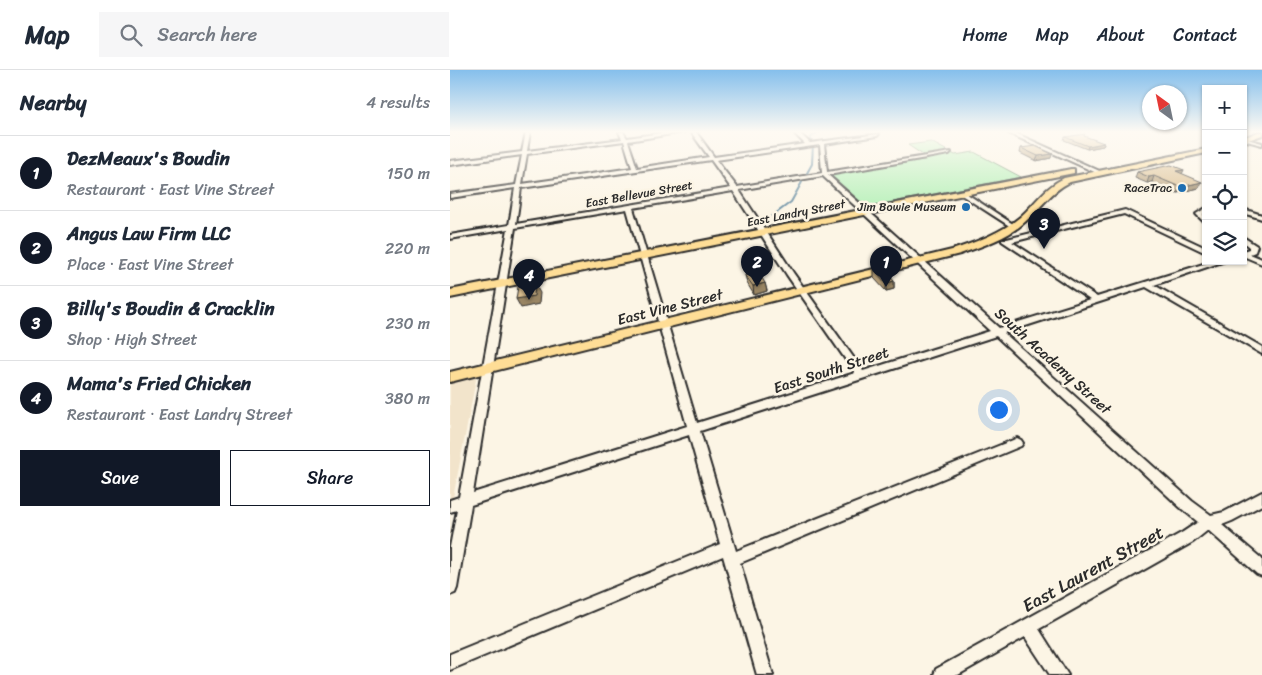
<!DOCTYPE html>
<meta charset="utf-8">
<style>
:root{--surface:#fff;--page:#f6f6f7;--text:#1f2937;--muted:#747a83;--line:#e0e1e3;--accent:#111827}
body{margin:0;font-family:Sriracha,sans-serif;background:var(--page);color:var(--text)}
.controls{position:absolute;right:15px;top:15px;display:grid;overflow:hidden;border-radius:0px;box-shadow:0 1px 4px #0004}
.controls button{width:45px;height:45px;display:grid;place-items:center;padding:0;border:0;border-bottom:1px solid var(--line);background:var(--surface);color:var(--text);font:25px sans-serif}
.compass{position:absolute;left:692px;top:15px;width:45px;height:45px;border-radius:50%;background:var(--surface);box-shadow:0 1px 4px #0004;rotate:327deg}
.you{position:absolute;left:548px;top:339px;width:18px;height:18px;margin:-12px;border:4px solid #fff;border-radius:50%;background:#1a73e8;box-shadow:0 0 0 8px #1a73e833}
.badge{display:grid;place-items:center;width:32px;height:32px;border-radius:50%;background:var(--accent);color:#fff;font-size:16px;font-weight:700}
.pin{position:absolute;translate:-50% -41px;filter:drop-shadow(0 1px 2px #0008)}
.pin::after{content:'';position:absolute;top:26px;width:18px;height:15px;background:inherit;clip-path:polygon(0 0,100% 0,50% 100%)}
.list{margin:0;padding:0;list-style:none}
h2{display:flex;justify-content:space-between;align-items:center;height:65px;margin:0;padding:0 20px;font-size:21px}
h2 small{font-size:16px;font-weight:400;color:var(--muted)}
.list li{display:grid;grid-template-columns:32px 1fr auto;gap:15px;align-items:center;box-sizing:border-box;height:75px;padding:0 20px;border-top:1px solid var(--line)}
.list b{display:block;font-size:19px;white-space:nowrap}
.list p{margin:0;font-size:16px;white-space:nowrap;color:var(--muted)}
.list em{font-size:16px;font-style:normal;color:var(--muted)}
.actions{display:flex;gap:10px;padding:15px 20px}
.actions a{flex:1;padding:11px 0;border:1px solid var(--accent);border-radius:0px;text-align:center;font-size:18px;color:var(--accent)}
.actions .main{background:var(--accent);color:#fff}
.icon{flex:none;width:28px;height:28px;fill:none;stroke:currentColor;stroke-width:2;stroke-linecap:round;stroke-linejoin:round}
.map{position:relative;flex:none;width:812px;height:605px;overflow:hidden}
header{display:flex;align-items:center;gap:30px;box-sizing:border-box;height:70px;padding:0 25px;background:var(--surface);border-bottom:1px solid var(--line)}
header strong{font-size:24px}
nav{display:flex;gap:28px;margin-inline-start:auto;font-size:18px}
.search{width:350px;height:45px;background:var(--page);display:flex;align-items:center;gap:12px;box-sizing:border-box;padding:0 18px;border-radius:0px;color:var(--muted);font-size:19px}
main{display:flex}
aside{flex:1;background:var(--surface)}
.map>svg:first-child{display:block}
.built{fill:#f2e4cb}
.green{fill:#b3f0b6;stroke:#6f8e70}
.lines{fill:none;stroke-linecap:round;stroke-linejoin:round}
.stream{stroke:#688da2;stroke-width:2}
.minor-casing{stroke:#2b2b2b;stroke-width:4}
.highway-casing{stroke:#2b2b2b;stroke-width:4}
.minor{fill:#fcf5e5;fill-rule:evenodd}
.highway{fill:#fedd96;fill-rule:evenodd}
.wall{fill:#bba37b;stroke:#2b2b2b}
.shaded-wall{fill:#998564;stroke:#2b2b2b}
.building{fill:#dabe8f;stroke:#2b2b2b}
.poi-dot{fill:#1f6fb2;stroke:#fcf5e5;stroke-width:2}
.labels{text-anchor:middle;stroke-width:5;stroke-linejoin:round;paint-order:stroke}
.far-poi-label{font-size:12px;fill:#2b2b2b;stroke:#fcf5e5;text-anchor:end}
.far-street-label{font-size:12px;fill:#2b2b2b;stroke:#fcf5e5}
.street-label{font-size:15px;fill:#2b2b2b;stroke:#fcf5e5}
.near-street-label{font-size:18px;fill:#2b2b2b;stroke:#fcf5e5}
</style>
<header>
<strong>Map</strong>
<div class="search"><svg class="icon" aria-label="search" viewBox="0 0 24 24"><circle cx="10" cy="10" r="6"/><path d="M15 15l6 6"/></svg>Search here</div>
<nav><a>Home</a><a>Map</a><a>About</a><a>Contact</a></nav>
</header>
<main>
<aside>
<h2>Nearby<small>4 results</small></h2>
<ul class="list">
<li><span class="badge">1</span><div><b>DezMeaux's Boudin</b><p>Restaurant · East Vine Street</p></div><em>150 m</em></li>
<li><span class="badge">2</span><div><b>Angus Law Firm LLC</b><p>Place · East Vine Street</p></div><em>220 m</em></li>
<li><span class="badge">3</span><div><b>Billy's Boudin &amp; Cracklin</b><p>Shop · High Street</p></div><em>230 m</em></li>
<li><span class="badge">4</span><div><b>Mama's Fried Chicken</b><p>Restaurant · East Landry Street</p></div><em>380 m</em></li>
</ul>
<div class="actions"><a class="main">Save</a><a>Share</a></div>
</aside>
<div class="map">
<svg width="812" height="605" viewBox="0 0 812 605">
<rect width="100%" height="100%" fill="#fcf5e5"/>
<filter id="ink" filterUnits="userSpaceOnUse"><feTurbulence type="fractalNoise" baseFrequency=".02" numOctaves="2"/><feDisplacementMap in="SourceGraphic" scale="10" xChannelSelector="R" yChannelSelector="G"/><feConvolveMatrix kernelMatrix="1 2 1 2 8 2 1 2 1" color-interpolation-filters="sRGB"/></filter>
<g filter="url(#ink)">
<path class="built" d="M27,304L3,428L0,429V311Z"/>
<path class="green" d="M481,72L505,85L524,82L571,107L417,137L381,105L479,89L458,75Z"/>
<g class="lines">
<path class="stream" d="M321,147L341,132L362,94L363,74L360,68L368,62"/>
<defs>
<g id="minor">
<path d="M76,62H80L77,81L172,69L169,62H173L177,68L219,62H234L178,71L187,98L259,87L241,62H246L264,87L355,74L343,62H348L360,73L429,64L427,66L374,74L377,102L501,82L499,84L378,105L549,258L640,230L552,171V169H557L675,140L756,178V183L674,144L562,172L647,227L763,191H775L704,215L812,277V284L696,217L554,263L742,431L761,445L774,442L812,422V435L782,451L772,455L812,489V506L807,504L758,460L743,472L589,559L618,605H600L575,567L508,605H484L486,599L733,462L748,452L732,439L546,266L250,361L286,481L563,370L567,368L571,370L573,373L571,376L290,493L323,605H307L273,486L0,600V584L270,474L239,365L21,435L7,518L5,523L0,525V477L7,440L0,442V430L9,427L58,159L0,169V165L59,155L65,118L0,128V124L66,115L72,85L0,95V91L72,82ZM174,71L182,98L72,114L77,84ZM370,75L372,103L287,117L266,90ZM261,90L281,118L66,154L71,118ZM373,106L375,108L540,261L413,301L344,204L289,120ZM283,121L337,205L405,303L247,353L183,138ZM177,139L237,356L23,423L65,158Z"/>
<path d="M556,62H563L654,103L649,104Z"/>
<path d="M793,68L812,73V75L793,70Z"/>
<path d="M510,122H514L566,156L561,157L510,124Z"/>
<path d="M756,138V143L753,144L756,148V154L746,144Z"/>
<path d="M793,139L812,145V149L793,143Z"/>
<path d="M793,167L807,176L805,182L800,184L812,189V194L793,186V181L799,179V177L793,172Z"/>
</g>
<g id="highway">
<path d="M808,62H812V65L793,72V68Z"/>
<path d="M756,79V83L620,112C601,121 591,138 576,151C558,168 533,176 510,184L0,312V302L502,180C526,172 551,163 570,147C585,134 595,117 614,108Z"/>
<path d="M621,99H624V103L0,228V220Z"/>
</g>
</defs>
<use href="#minor" class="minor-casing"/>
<use href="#highway" class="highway-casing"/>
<use href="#minor" class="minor"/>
<use href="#highway" class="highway"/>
</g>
<g class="wall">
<path d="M615,67L654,73L653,76L637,79L614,70Z"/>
<path d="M571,78L601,88L586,91L570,83Z"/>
<path d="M687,102L732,104L749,118L727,123L702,112L697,113L685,108Z"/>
<path d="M424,199L444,211V219L436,221L424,208Z"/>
<path d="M295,205L315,213L317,221L304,225L297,213Z"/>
</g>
<g class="shaded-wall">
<path d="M654,73L653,76L637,79L638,76Z"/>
<path d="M602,84L601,88L586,91L588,86Z"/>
<path d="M734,100L731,106L726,101Z"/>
<path d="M704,106L702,112L697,113L699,107Z"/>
<path d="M752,112L749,118L727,123L730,117Z"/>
<path d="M444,211V219L436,221V213Z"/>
<path d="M315,213L317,221L304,225L303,216Z"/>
<path d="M85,214L90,223L89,234L71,238L66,229Z"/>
</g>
<g class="building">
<path d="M635,64L634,66L654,73L638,76L615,67Z"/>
<path d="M585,76L602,84L588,86L571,78Z"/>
<path d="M721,95L734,100L726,101L752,112L730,117L704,106L699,107L687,102Z"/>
<path d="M432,197L444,211L436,213L424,199Z"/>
<path d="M308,202L315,213L303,216L295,205Z"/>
<path d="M85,214L84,226L66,229L68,217Z"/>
</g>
</g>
<linearGradient id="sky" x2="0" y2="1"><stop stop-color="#85bfec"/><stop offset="0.42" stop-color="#fefaf3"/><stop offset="1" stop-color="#fefaf3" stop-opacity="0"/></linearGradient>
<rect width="812" height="147" fill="url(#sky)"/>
<g class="poi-dot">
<circle cx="732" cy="118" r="5"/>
<circle cx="516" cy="137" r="5"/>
</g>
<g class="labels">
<g class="far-poi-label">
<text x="722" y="122">RaceTrac</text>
<text x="506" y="141">Jim Bowie Museum</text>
</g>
<g class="far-street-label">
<text transform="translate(189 124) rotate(-10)" y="4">East Bellevue Street</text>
<text transform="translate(346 143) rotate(-11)" y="4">East Landry Street</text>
</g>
<g class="street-label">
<text transform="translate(220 237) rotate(-14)" y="5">East Vine Street</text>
<text transform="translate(603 291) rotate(42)" y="5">South Academy Street</text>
<text transform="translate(381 300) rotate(-18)" y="5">East South Street</text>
</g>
<g class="near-street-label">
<text transform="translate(643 499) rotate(-29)" y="6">East Laurent Street</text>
</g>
</g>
</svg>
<div class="controls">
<button>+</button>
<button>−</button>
<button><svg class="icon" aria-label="locate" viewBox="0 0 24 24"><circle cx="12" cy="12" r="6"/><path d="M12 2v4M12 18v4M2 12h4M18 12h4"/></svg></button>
<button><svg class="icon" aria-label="layers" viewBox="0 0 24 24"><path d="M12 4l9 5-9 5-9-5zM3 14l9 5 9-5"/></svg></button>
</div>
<svg class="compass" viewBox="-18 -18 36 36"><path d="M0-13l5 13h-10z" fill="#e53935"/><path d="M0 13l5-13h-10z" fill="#747a83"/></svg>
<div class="you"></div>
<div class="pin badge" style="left:436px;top:217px">1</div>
<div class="pin badge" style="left:307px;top:217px">2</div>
<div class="pin badge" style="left:594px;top:179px">3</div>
<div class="pin badge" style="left:79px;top:230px">4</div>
</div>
</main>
